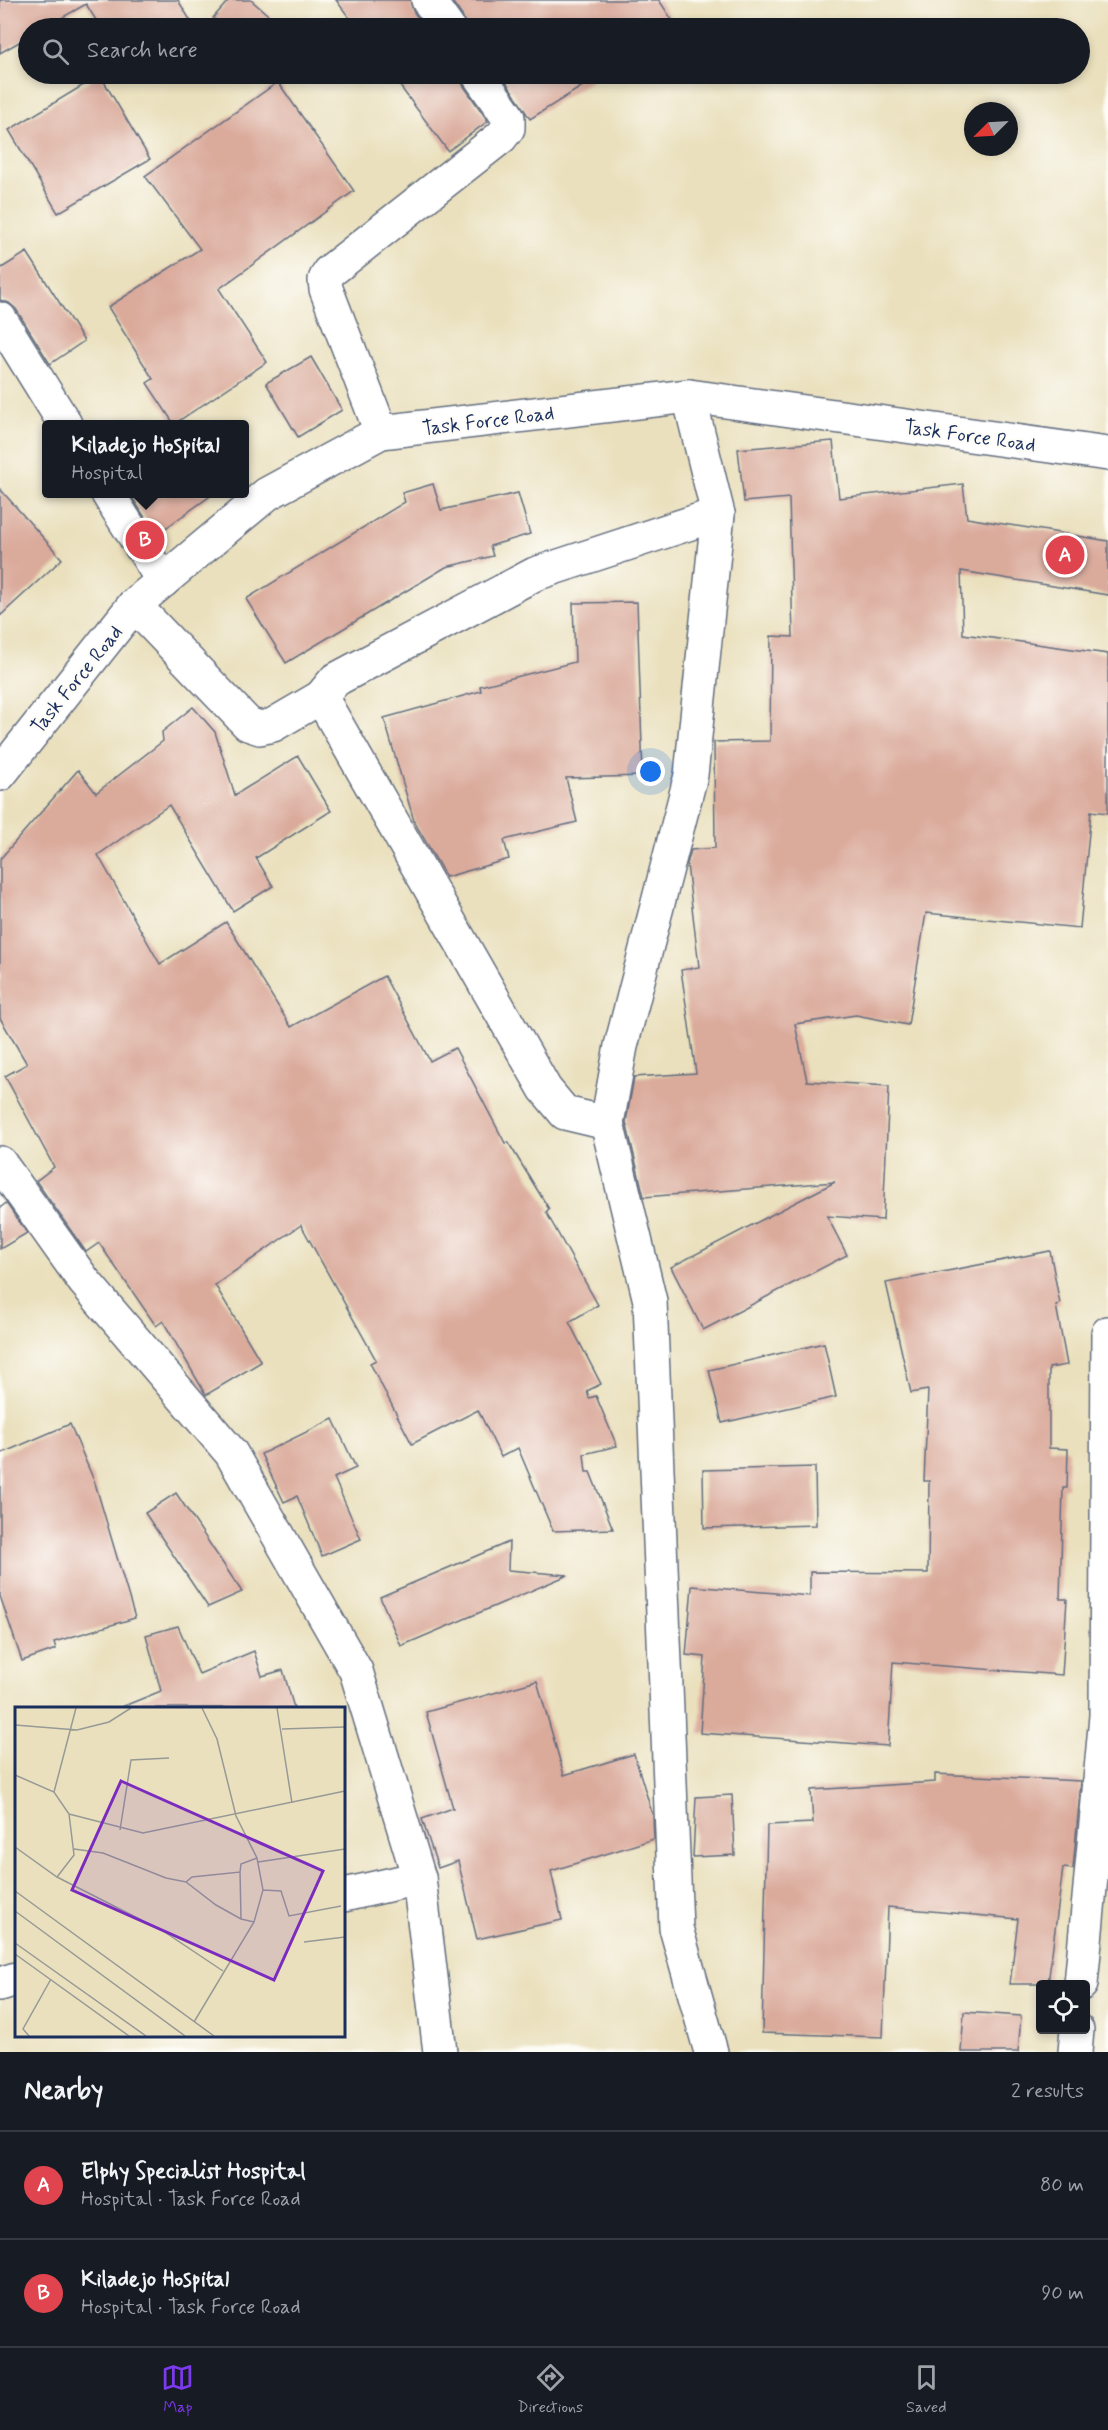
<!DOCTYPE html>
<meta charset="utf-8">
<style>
:root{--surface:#171b24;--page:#20242c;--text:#f1f3f6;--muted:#9ea1a6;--line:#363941;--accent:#7c3aed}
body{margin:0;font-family:Mynerve,sans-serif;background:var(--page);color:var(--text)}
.controls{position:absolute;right:18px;bottom:18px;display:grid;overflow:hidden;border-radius:6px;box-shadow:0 3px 9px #0003}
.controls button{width:54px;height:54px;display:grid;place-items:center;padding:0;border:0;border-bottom:2px solid var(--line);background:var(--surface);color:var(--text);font:30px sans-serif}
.compass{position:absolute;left:964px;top:102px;width:54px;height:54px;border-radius:50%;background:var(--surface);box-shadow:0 3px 9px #0003;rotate:246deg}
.you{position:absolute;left:651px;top:772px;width:21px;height:21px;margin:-15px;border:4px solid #fff;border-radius:50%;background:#1a73e8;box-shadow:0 0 0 9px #1a73e833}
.badge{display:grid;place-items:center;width:39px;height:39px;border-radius:50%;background:var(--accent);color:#fff;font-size:20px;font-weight:700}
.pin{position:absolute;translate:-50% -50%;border:3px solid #fff;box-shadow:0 2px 6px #0006}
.popup{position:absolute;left:42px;top:420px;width:207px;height:78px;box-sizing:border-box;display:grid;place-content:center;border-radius:6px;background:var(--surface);filter:drop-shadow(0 2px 4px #0005);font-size:20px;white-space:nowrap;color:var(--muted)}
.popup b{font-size:22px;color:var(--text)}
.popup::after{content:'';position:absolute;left:50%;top:100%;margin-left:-12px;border:12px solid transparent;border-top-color:var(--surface)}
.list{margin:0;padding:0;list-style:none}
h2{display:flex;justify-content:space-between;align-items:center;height:78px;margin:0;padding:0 24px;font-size:26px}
h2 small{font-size:20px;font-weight:400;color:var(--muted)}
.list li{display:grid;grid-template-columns:39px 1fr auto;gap:18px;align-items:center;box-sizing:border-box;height:108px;padding:0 24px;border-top:2px solid var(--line)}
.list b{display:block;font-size:22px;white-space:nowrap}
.list p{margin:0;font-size:20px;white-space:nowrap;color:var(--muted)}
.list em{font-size:20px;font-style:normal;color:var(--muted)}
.icon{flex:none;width:33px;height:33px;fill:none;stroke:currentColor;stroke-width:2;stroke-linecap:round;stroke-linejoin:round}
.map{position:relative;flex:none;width:1108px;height:2052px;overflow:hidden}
.search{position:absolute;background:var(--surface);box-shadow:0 3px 9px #0003;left:18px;right:18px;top:18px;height:66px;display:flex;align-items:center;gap:15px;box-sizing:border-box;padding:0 21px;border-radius:33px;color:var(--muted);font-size:22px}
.sheet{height:294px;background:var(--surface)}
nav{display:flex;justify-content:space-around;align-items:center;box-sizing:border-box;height:84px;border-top:2px solid var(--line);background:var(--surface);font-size:16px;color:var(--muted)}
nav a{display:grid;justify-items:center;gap:3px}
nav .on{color:var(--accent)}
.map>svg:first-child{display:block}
.building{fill:#daaa9b}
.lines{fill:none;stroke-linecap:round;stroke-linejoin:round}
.minor-casing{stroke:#636d7f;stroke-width:36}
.minor{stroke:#fff;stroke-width:33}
.labels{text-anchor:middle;stroke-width:5;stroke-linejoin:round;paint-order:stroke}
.street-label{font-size:20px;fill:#1b2f5e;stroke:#fdfcf7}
.inset-road{fill:none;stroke:#979997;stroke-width:1.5}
.view{fill:#7b2cbf;fill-opacity:0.15;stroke:#7b2cbf;stroke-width:3}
.inset-edge{fill:none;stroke:#1b2f5e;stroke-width:3}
</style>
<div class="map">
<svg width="1108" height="2052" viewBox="0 0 1108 2052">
<rect width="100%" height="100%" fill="#fdfcf7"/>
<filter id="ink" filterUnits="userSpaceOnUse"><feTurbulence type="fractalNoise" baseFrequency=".0167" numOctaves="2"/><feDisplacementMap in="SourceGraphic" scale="12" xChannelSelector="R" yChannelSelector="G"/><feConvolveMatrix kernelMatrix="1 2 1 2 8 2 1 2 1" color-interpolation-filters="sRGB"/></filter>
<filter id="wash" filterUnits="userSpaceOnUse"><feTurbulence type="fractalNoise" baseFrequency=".008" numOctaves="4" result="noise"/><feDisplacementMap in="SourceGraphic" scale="24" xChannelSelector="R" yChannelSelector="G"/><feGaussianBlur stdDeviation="1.35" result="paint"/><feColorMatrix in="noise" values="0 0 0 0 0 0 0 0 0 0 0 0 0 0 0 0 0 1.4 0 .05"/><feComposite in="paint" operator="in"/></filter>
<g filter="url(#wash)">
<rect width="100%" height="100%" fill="#eae0bd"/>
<g id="blocks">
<g class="building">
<path d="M0,0H178L195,28H101L86,4L44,28H28V37L0,53Z"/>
<path d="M229,0H251L283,28H226L213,18Z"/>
<path d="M336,0H410L413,11L425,28H357Z"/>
<path d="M451,0H659L676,26L673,28H466L463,17Z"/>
<path d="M391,74H460L463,85L488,121L448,151Z"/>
<path d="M501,74H602L530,119Z"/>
<path d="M100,75L150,159L58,213L9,130Z"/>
<path d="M278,82L354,191L219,289L267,362L174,424L147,383L153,379L108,307L200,249L145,176Z"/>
<path d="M27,252L84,341L50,364L16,309L9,303L0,300V269Z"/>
<path d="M311,357L342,410L298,437L266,383Z"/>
<path d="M833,441L839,498L963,484L967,518L1108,541V595L961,571L963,634L1108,654V813L1091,811L1080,928L926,913L908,1025L856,1015L795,1024L807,1081L889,1086L883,1220L827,1216L847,1255L703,1330L671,1267L835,1182L644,1197L626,1122L634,1077L696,1073L681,970L699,967L687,864L691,850L715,848L714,742L770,741L771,636L793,637L789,498L744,502L738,449Z"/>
<path d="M433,484L441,510L518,493L530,534L490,546L493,556L446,567L286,663L246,599L405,502L402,493Z"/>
<path d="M0,489L62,559L0,616Z"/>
<path d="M130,494H213L156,535Z"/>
<path d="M637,602L643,776L566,778L577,822L504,840L509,859L446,877L414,821L384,718L481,691L480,686L575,662L573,603Z"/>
<path d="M193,707L215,732L235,795L298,756L331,811L256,858L273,886L233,911L169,805L98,855L160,964L226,922L291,1027L384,976L430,1061L455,1048L505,1143L508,1142L549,1209L546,1212L598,1305L569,1322L601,1384L587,1391L589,1398L596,1396L617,1446L584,1454L586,1472H590L613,1529L553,1531L518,1448L501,1457L478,1410L412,1444L370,1363L376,1360L301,1225L215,1285L261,1362L206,1395L163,1321L156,1326L99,1243L86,1252L36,1181L54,1167L5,1076L27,1064L0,1018V859L78,770L96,793L163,741L162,732Z"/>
<path d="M6,1203L27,1233L0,1249V1208Z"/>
<path d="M1050,1251L1060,1304L1056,1305L1067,1365L1049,1368V1448L1068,1449L1067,1488H1063L1060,1599H1067L1062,1675L893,1662L888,1746L700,1733L705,1657L686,1655L692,1586L810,1596V1572L928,1573L929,1481H924L928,1390L911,1393L886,1283Z"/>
<path d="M824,1343L836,1397L722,1423L709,1370Z"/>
<path d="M333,1419L356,1468L334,1478L361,1539L322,1556L297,1496L284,1502L261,1454Z"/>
<path d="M70,1424L95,1483L135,1618L54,1642L56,1649L22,1661L0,1596V1454Z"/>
<path d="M815,1467L816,1525L704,1528L703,1470Z"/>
<path d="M176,1493L242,1592L208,1607L145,1513Z"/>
<path d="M509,1542L508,1570L568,1575L401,1646L380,1597Z"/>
<path d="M178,1626L199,1674L254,1651L262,1676L283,1670L294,1708H119L161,1691L146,1635Z"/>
<path d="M537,1681L564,1775L634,1754L653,1816L654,1839L551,1871L562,1920L477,1939L458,1861L438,1868L422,1819L453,1808L426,1712Z"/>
<path d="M935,1774L1081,1781L1073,1869L1063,1868L1048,1984H1010L1018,1919L888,1907L883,2037L762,2033L767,1825L813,1823L811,1790L935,1782Z"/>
<path d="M732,1795L735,1855L693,1857L696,1797Z"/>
<path d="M964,2012L1021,2016L1018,2052H961Z"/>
</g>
</g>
</g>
<g filter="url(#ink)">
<use href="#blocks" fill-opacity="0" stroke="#636d7f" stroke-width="1.5"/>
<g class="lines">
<defs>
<g id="minor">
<path d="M428,0L448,28"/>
<path d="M0,319L65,424"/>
<path d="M381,432L326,289L325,280L329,272L501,137L508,128V117L478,74"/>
<path d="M108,494L163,581"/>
<path d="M134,605L248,724L260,728L273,725L321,697"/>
<path d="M0,774L134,605L267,494L381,432L689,396L1108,454"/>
<path d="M607,1123L621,1046L691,775L718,514L689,396"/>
<path d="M0,1163L84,1281L231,1453L356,1671L419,1878L440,2052"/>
<path d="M344,1895L419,1878"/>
<path d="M0,1984L16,1979"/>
<path d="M1081,1984L1106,1716L1108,1333"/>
<path d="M711,2052L676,1928L650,1301L607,1123L565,1113L545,1089L321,697L335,680L535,574L718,514"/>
<path d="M1075,2052L1077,2030"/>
</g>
</defs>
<use href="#minor" class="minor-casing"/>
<use href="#minor" class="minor"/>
</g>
</g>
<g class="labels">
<g class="street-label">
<text transform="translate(488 420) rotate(-7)" y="7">Task Force Road</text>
<text transform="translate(970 435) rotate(8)" y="7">Task Force Road</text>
<text transform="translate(76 679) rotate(-51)" y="7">Task Force Road</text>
</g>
</g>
<g transform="translate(15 1707)">
<rect width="330" height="330" fill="#eae0bd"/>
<path class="inset-road" d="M262,1L277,96M0,18L62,23L94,15L116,1M267,22L330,20M0,68L39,85L54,107L59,148L42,170M39,85L61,1M54,107L128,126L330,84M105,123L116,53L154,51M0,140L42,170L148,224L208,264M59,142L88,146L151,171L171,175L177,170L225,165L226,212M243,155L330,142M225,165L226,157L242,151M171,175L201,198L226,212L239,215M248,183L266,184L274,209L326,199M0,184L199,329M0,204L170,329M289,235L330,230M0,236L131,329M0,247L114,329M179,315L239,215L248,183L242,151L221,109L202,32L187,1M14,329L8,322L36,272"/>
<path class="view" d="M106,74L308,164L259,273L57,183Z"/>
<rect width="330" height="330" class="inset-edge"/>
</g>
</svg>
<div class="controls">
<button><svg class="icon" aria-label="locate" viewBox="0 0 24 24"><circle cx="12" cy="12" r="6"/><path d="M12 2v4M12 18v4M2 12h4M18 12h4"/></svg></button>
</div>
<svg class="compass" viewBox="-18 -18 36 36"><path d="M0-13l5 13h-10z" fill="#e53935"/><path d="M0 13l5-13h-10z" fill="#9ea1a6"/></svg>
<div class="you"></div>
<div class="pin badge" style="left:1065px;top:555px;background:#e0444e">A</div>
<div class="pin badge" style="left:145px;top:540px;background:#e0444e">B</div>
<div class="popup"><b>Kiladejo Hospital</b>Hospital</div>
<div class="search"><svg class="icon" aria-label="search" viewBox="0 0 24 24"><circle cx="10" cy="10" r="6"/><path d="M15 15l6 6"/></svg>Search here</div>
</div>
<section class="sheet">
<h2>Nearby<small>2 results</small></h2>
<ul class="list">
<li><span class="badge" style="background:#e0444e">A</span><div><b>Elphy Specialist Hospital</b><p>Hospital · Task Force Road</p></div><em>80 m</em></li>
<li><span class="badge" style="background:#e0444e">B</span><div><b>Kiladejo Hospital</b><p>Hospital · Task Force Road</p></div><em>90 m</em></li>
</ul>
</section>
<nav>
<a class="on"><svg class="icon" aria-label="map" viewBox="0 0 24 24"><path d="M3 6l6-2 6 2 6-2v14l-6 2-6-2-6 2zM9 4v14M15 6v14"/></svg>Map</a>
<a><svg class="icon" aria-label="directions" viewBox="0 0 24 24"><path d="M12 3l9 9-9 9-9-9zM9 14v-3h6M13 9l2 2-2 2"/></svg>Directions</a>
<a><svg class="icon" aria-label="saved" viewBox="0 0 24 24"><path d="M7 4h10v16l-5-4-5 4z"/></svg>Saved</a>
</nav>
